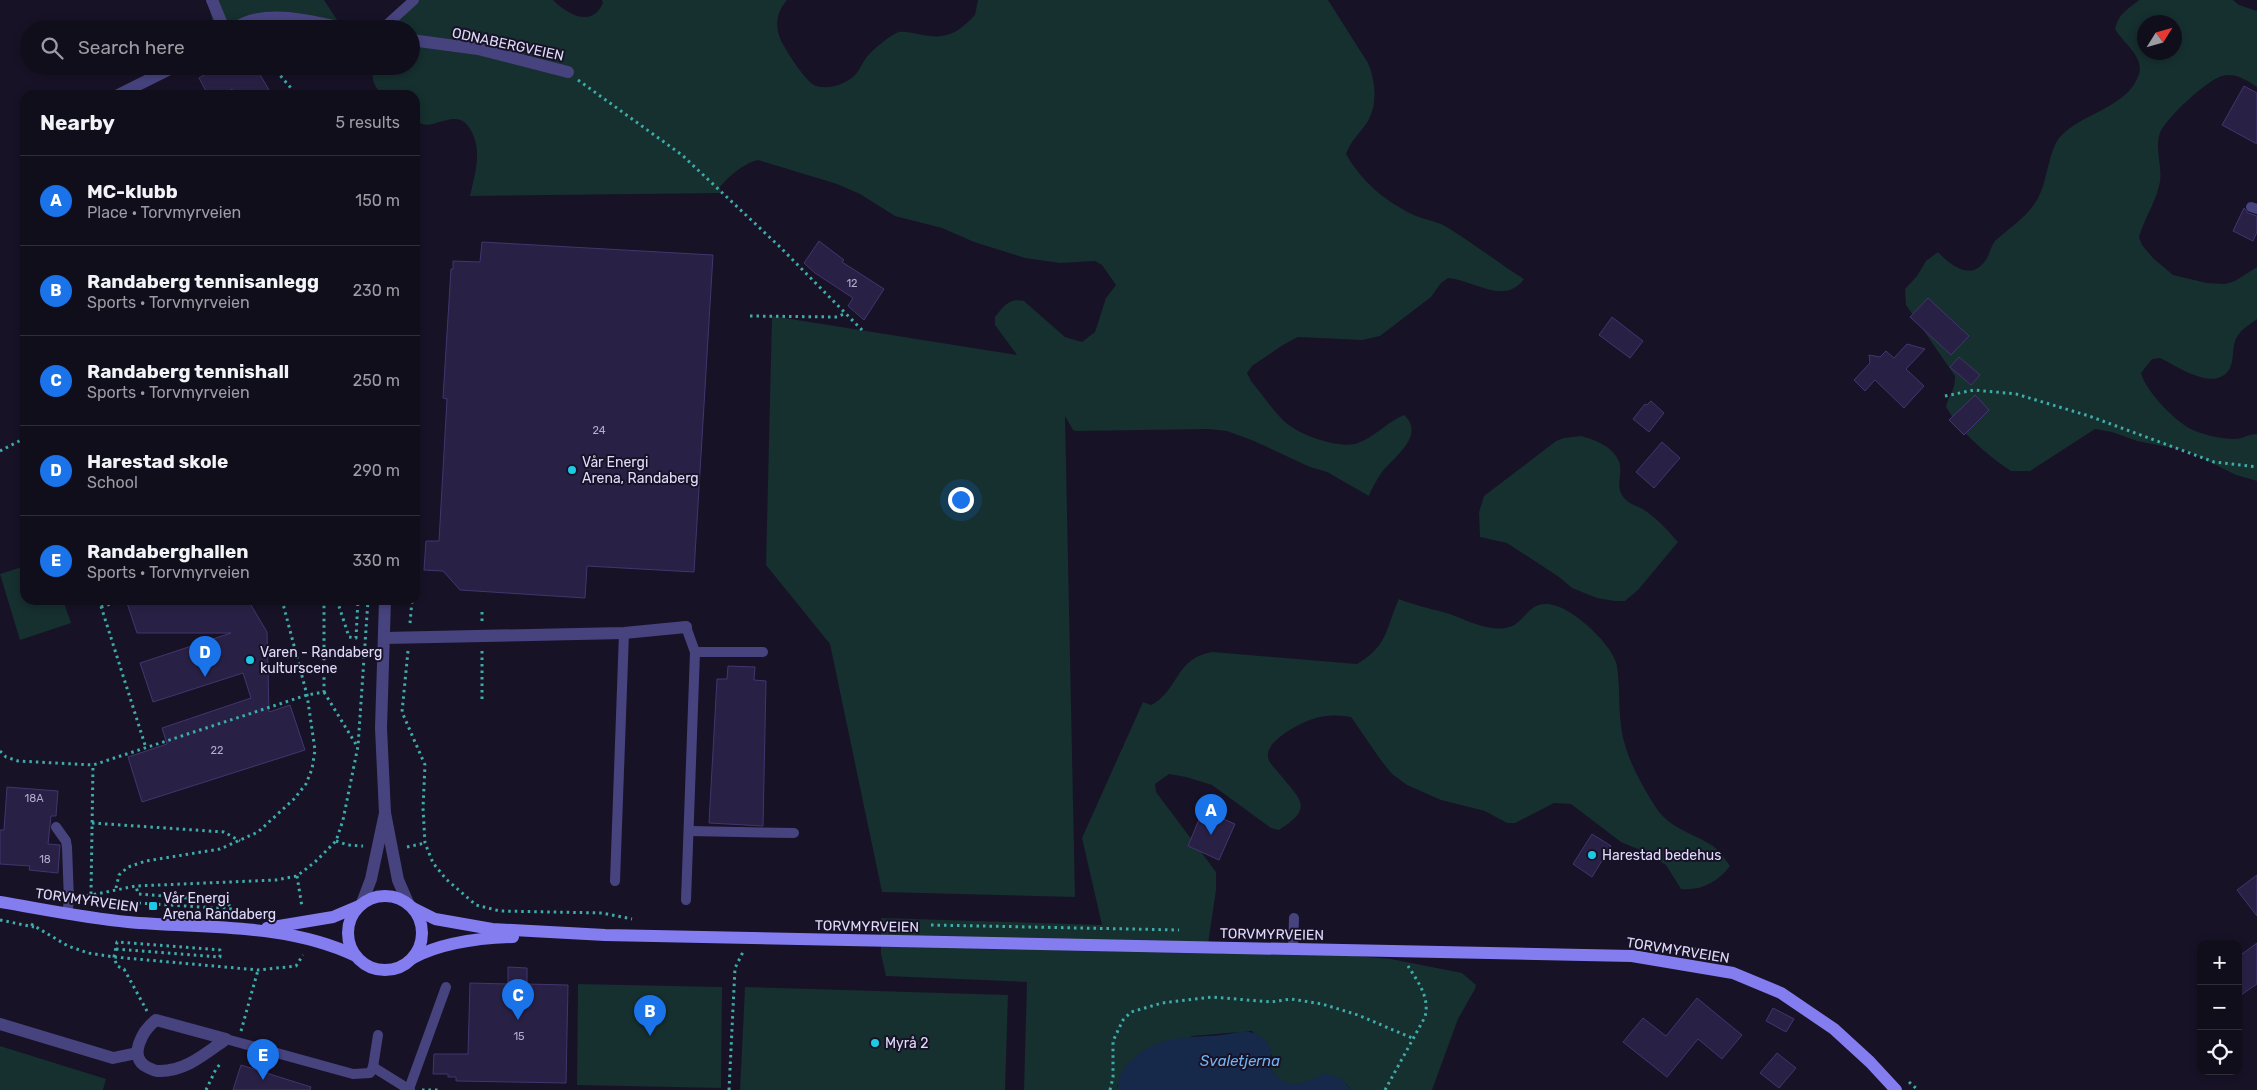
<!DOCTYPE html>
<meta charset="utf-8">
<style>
:root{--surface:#110e1c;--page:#1e1c29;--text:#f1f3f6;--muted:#9c9ca3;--line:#302e3b;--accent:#1a73e8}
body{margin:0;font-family:Rubik,sans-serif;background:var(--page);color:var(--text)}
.controls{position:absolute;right:15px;bottom:15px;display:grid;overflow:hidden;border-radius:10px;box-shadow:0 2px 8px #0003}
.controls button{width:45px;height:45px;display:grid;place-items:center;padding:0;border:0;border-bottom:1px solid var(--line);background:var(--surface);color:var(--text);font:25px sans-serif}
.compass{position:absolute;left:2137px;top:15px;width:45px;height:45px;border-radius:50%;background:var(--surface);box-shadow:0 2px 8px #0003;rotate:53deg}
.you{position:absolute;left:960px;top:499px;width:18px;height:18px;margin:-12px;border:4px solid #fff;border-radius:50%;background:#1a73e8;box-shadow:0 0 0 8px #1a73e833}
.badge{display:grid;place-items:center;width:32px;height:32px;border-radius:50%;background:var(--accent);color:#fff;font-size:16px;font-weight:700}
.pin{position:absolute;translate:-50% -41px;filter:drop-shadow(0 1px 2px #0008)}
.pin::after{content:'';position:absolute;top:26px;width:18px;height:15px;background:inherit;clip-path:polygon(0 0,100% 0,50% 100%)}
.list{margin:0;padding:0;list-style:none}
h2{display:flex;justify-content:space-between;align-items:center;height:65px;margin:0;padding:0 20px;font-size:21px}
h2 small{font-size:16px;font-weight:400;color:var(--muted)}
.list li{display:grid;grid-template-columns:32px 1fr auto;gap:15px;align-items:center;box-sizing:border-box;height:90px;padding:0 20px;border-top:1px solid var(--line)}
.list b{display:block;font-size:19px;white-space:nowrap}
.list p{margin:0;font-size:16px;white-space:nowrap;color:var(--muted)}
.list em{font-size:16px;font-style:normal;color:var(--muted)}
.icon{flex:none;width:28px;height:28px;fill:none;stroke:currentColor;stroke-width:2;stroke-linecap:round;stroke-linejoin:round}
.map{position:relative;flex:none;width:2257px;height:1090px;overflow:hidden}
.search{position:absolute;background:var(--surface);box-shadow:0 2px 8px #0003;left:20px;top:20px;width:400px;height:55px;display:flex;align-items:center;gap:12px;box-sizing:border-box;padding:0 18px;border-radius:28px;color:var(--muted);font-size:19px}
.panel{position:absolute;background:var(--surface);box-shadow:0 2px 8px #0003;left:20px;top:90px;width:400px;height:515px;border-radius:15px}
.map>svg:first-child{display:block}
.green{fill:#162f2f;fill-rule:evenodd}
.water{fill:#17294b}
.building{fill:#292145;stroke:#43356e}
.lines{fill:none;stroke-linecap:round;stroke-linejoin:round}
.path{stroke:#3eacaa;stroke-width:3;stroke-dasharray:2.5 4;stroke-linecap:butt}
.service{stroke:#47437f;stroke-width:10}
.minor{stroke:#47437f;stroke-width:12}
.secondary{stroke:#847df0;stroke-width:12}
.poi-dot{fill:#1dcae5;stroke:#171226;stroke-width:2}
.labels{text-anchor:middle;stroke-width:4;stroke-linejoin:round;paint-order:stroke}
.number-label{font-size:11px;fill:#b2acce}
.street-label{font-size:14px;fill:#e0dbfb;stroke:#171226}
.poi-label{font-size:14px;fill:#e0dbfb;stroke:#171226;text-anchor:start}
.water-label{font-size:15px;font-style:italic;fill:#75b2ef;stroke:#171226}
</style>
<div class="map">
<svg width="2257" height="1090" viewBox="0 0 2257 1090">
<rect width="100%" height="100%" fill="#171226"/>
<g class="green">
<path d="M208,0H324L343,29H266L244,20H236L214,29Z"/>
<path d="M414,0H553C568,15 592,28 603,3L602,0H787C775,14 774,30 784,46C789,55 805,80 814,85C827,91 847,84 856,74C860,69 862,63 866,58C871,51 891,34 899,32C905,31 912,33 918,34C945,40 956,35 975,15L978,0H1328L1368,63C1376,82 1378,107 1366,124C1359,134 1350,142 1346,154C1362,182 1387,203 1416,216C1426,220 1436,221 1445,226C1473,243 1497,262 1524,279C1505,306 1473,280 1448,278L1441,283L1431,297L1380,336L1362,340L1298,337L1283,345L1252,366L1247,373L1251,381C1262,394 1271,408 1283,420C1296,434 1340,450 1358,443C1375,437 1387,422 1404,415C1426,435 1395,456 1382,472C1377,480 1372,487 1369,496L1327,472L1310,467L1254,441L1227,431L1209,429L1076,431L1073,430L1065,416L1075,897L882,892L830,644L766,565L772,316L1017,355L995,325V317C1004,306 1009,298 1024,301L1065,337L1082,342L1095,332L1106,298L1116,285L1102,265L1095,261L1060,263L1025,258L974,242L942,228L895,216L860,194L837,184L758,160C744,163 729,176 720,187L721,193L470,196C475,172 484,148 468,126C465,122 461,119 455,119C440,119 428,131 415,120V95H383C373,86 371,79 374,66H411V29H384Z"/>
<path d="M2139,0H2233L2239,5L2257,11V87C2247,80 2234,72 2222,76C2207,80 2165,119 2160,133C2154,150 2164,169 2159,186C2155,204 2144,219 2139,237L2142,245L2153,258L2173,275L2207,283L2225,284L2235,281L2257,267V319C2251,324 2243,328 2239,334C2231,343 2235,358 2230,368C2216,394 2177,366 2160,358L2152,359L2141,373C2145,390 2176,423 2193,430C2204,435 2222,439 2234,439C2243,439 2249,434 2257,434V481L2236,475L2188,451L2137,441L2112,432L2095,429L2030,471H2011C1987,455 1961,433 1946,407C1949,393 1955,393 1955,376L1906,305L1905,289L1917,276L1926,261L1938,252C1952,267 1973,282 1987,258C1990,253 1991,246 1995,241C2010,227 2028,217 2038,198C2047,182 2049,149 2060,137C2081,113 2128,108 2139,74C2144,56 2123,43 2115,29C2118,14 2128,9 2139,0ZM2144,22H2174V52H2144Z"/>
<path d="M1581,436C1595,440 1616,447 1620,465C1622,477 1615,487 1624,498C1631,506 1640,506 1647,512C1659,520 1669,532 1678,542L1638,590L1625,601H1614L1597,598L1572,588L1559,577L1507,543L1480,537L1479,512L1484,496L1556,441L1564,438Z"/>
<path d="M25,566V600H63L71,623L20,640L0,574Z"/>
<path d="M1399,599C1416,606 1433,609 1450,614C1466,620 1487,631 1505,628C1527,625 1527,596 1557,606C1576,612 1613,645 1617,666C1621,692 1617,719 1625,745C1631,766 1643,787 1655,806C1668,828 1693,833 1713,846C1720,851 1725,859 1730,866C1718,882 1701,891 1681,889L1666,865L1645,852L1621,842L1571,804L1554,803L1515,823H1507L1485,811L1441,800L1407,785L1392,774L1380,759L1351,717C1341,715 1331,715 1320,717C1307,719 1266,739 1268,756C1268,762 1274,767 1278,772C1299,799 1316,807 1279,830L1271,828L1212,785L1186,777L1169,774L1155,784L1156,792L1216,872V890L1208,944L1213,951L1221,954L1309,952L1391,959L1462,973L1476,985L1475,989L1458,1019L1432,1090H1351L1346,1084L1309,1083L1302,1087L1284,1085L1277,1080L1269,1065L1273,1057L1252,1031L1192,1036L1117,1085V1090H1024L1027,982L886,976L881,954V918L1102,925L1082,838L1143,702L1151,705C1179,691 1175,657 1213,652L1357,664C1389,645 1385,629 1399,599Z"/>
<path d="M578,984L722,987L721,1088L577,1085Z"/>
<path d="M745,987L1008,995L1005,1090H740Z"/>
<path d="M0,1046L106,1079L103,1090H0Z"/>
</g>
<path class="water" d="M1243,1031C1261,1032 1277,1047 1269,1065C1280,1090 1303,1087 1324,1073L1340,1078L1351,1090H1117C1119,1076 1124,1065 1135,1057C1171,1028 1203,1042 1243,1031Z"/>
<g class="building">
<path d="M219,66H255L272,95H235L232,89L222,95H208L199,78Z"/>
<path d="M2244,86L2257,93V144L2222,125Z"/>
<path d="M2244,208L2248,213L2257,216V232L2253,241L2233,231Z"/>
<path d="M819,241L844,260L842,262L884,289L864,320L848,306L853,298L815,273L804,263Z"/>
<path d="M482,242L713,255L694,572L587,566L585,598L460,590L443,571L424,570L426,541H439L447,399L443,398L451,269H453V261L480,262Z"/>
<path d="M1928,298L1969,336L1951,355L1910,317Z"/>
<path d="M1612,317L1643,341L1630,358L1599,335Z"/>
<path d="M1907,344L1925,349L1906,369L1924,386L1904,408L1875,380L1865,391L1854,380L1870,363L1869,355L1880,357L1886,351L1894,358Z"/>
<path d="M1959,357L1980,375L1971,385L1950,367Z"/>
<path d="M1975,395L1989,410L1964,435L1949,420Z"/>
<path d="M1651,401L1664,413L1649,432L1633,419L1645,404L1647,405Z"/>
<path d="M1662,442L1680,458L1654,488L1636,472Z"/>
<path d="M126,600H248L267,632L269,712L290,705L305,750L142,802L128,757L167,744L162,728L251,698L243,673L153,702L140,663L231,633H137Z"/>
<path d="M728,666L755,667L754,680L766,681L763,826L709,823L717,679H727Z"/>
<path d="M7,787L58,791L56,816H51L48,844L60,845L58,873L29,870L30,866L0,864V830H4Z"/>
<path d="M1203,810L1235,824L1219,860L1188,846Z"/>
<path d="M1592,834L1611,846L1592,877L1573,864Z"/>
<path d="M2257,875V916L2237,890Z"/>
<path d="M2257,943V984L2238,997V957Z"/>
<path d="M508,967L527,968V984L568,985L566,1083L456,1081V1077H448V1074H433L434,1054H468L470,983L508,984Z"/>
<path d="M1697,998L1742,1035L1722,1059L1698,1039L1667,1077L1623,1042L1643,1018L1666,1036Z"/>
<path d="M1773,1008L1794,1019L1786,1032L1766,1021Z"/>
<path d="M1777,1053L1796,1068L1779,1088L1760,1073Z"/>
<path d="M241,1065L311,1087L310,1090H233Z"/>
</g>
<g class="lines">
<g class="path">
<path d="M272,66L297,95"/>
<path d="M578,80L682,155L780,247L862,330"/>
<path d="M750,316L837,317L846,313"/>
<path d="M1945,396L1974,390L2016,394L2089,416L2214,462L2257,467"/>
<path d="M0,451L25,438"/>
<path d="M415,556H417"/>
<path d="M99,600L146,748"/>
<path d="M337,600L349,637L356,638L358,600"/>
<path d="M101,607L124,600"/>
<path d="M482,612V621"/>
<path d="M410,623L412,600"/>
<path d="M408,651L402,712L425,765L423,808L425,843L433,863L446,879L476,905L500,911L602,913L632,919"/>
<path d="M324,692L357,746"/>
<path d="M482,699V650"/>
<path d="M0,751L6,757L18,761L93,765L307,695L324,692V600"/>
<path d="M92,823L224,832L240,841"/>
<path d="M336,841L348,845L363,846"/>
<path d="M407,847L425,843"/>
<path d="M297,876L302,907"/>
<path d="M116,888L119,875L128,867L146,861L220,849L258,832L294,799L306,784L312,769L315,750L307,695L282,600"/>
<path d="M91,894L93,765"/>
<path d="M81,897L136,886L276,880L297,876L315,862L336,841L343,820L358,746L368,600"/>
<path d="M119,904L139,903L232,909L226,901L138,894L136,886"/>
<path d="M0,920L34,927"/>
<path d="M31,924L68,946L88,953L114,957L258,970L296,966L303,955"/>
<path d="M931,925L1179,930"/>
<path d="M1680,947L1706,951"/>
<path d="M116,949L220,957V950L117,942L114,957L117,966L124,969L147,1011"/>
<path d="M241,1031L258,970"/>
<path d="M1909,1082L1918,1090"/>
<path d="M206,1090L216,1069L221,1063"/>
<path d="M422,1090H440"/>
<path d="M729,1090L735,968L743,952"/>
<path d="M1110,1090L1113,1077V1041L1123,1020L1131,1012L1162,1003L1212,997L1271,1002L1291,999L1322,1004L1358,1015L1412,1038"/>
<path d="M1385,1090L1425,1017C1430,997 1418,982 1408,966"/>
</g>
<g class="service">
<path d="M382,29L414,0"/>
<path d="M2251,207L2257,209"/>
<path d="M695,652H763"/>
<path d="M56,827L66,841L67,847L69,901L67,913"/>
<path d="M689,831L794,833"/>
<path d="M615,881L624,633"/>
<path d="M686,900L695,652L686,627"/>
<path d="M1293,950L1294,918"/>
<path d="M226,1039L353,1074L370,1073L373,1067L378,1035"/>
<path d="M373,1067L410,1090"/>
<path d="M409,1089L446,987"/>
</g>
<g class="minor">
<path d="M212,0L224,29"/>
<path d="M234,29C264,7 315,22 347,29"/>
<path d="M411,40L478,49L568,72"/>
<path d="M118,95L176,66"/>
<path d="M385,600L381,728L385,813"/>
<path d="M384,638L624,633L686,627"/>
<path d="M362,903L371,879L385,813L398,880L408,903"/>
<path d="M156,1020L226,1039C206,1053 185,1072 158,1071C154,1071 151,1069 147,1067C127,1057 143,1030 156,1020Z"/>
<path d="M0,1024L113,1058L137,1053"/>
</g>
<g class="secondary">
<circle cx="385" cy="933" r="37"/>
<path d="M0,902C42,909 85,918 128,922C204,929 285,922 356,956"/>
<path d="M413,908L435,919L492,929L605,935L1632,956L1733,973L1781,993L1834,1029L1870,1062L1896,1090"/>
<path d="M267,928L333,917L359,906"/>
<path d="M413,958C443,942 479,938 513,937"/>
</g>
</g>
<g class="poi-dot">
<circle cx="572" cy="470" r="5"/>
<circle cx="250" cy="660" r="5"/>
<circle cx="1592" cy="855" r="5"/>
<rect x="148" y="901" width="10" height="10" rx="2.5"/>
<circle cx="875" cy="1043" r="5"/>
</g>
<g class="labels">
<g class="number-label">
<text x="852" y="287">12</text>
<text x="599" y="434">24</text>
<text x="217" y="754">22</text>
<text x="34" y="802">18A</text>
<text x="45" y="863">18</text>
<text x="519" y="1040">15</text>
</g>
<g class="street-label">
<text transform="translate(508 44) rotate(12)" y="5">ODNABERGVEIEN</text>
<text transform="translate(87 900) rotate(8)" y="5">TORVMYRVEIEN</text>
<text transform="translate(867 926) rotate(1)" y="5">TORVMYRVEIEN</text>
<text transform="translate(1272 934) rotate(1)" y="5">TORVMYRVEIEN</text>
<text transform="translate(1678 950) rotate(9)" y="5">TORVMYRVEIEN</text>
</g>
<g class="poi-label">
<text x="582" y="467">Vår Energi<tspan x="582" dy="16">Arena, Randaberg</tspan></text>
<text x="260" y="657">Varen - Randaberg<tspan x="260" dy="16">kulturscene</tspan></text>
<text x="1602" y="860">Harestad bedehus</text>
<text x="163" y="903">Vår Energi<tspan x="163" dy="16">Arena Randaberg</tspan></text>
<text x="885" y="1048">Myrå 2</text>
</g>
<g class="water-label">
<text x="1240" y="1066">Svaletjerna</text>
</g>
</g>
</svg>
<div class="controls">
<button>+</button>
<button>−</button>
<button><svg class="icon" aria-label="locate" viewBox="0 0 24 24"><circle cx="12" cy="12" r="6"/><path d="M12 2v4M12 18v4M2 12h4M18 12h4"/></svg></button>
</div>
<svg class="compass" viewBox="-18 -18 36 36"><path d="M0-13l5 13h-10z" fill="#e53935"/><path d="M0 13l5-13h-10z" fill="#9c9ca3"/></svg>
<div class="you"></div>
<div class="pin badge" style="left:1211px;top:835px">A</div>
<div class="pin badge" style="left:650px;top:1036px">B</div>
<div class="pin badge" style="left:518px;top:1020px">C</div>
<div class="pin badge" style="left:205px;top:677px">D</div>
<div class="pin badge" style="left:263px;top:1080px">E</div>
<div class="search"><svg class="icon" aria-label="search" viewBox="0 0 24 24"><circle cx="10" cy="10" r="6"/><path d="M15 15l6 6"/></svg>Search here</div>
<section class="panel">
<h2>Nearby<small>5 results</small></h2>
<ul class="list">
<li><span class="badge">A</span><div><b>MC-klubb</b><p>Place · Torvmyrveien</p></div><em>150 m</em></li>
<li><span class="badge">B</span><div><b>Randaberg tennisanlegg</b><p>Sports · Torvmyrveien</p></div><em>230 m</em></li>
<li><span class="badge">C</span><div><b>Randaberg tennishall</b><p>Sports · Torvmyrveien</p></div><em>250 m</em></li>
<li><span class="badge">D</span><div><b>Harestad skole</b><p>School</p></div><em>290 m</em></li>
<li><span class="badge">E</span><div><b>Randaberghallen</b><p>Sports · Torvmyrveien</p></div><em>330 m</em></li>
</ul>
</section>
</div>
